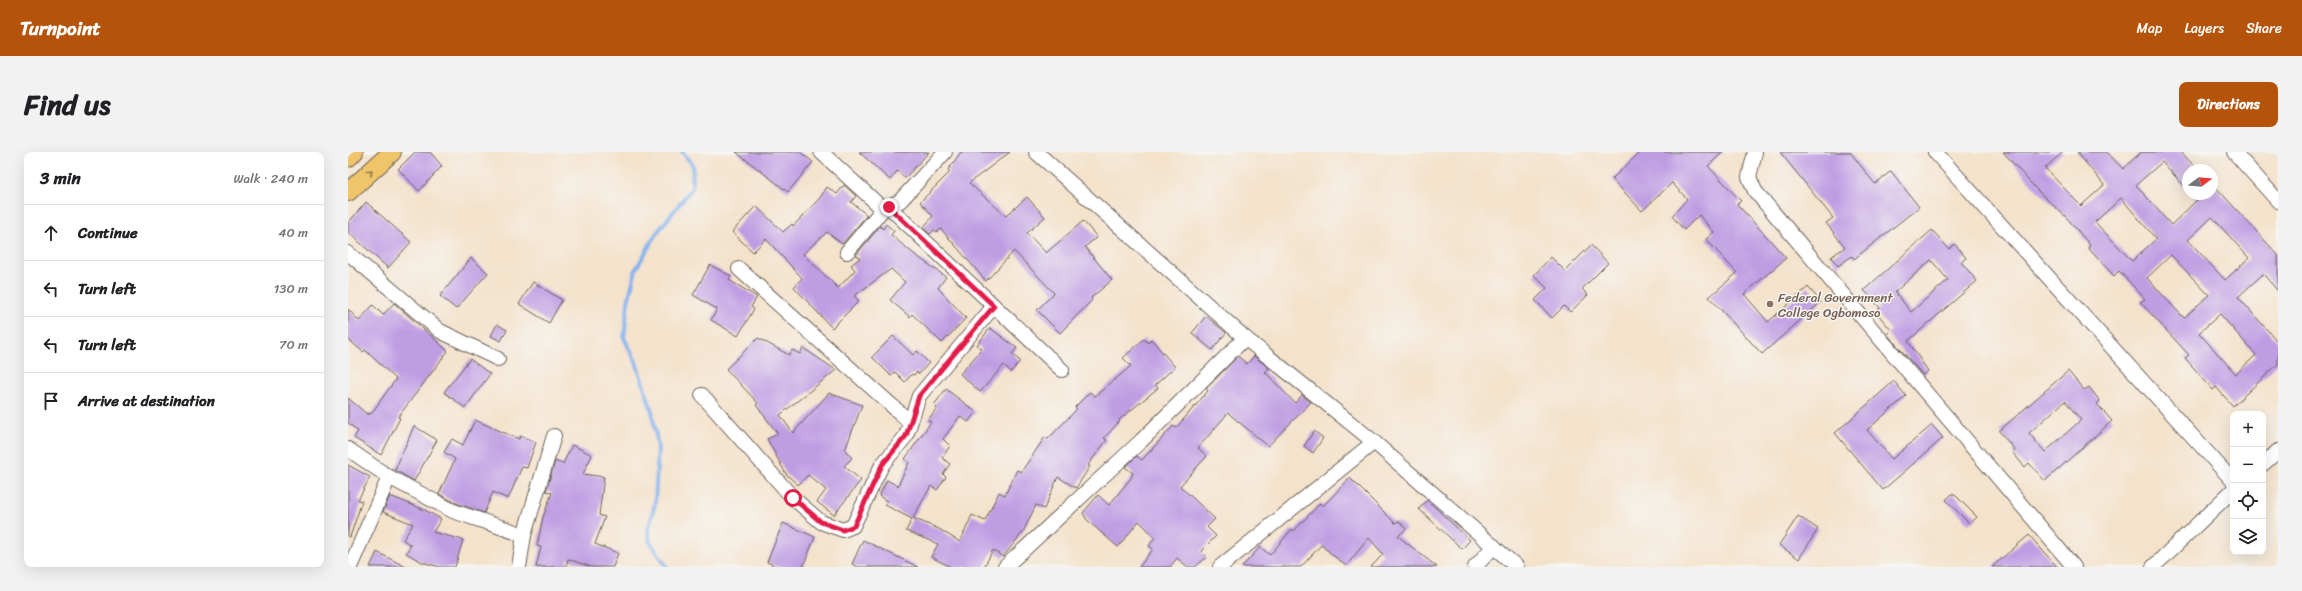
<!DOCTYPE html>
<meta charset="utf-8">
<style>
:root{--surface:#fff;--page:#f2f2f2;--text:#202124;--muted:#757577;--line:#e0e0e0;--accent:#b45309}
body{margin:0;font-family:Sriracha,sans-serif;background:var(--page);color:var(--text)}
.controls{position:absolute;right:12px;bottom:12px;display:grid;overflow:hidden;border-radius:8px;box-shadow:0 4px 16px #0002}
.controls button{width:36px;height:36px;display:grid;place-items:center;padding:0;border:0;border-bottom:1px solid var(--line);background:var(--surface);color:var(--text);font:20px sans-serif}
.compass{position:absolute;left:1834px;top:12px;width:36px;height:36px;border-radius:50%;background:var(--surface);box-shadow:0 4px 16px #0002;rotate:74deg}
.stop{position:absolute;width:12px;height:12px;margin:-9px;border:3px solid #e11d48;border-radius:50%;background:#fff}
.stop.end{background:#e11d48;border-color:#fff;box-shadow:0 1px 4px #0008}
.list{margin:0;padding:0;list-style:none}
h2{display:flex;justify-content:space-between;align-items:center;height:52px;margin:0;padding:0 16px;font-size:17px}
h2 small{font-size:13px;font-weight:400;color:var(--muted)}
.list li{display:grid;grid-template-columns:26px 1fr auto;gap:12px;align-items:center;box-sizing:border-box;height:56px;padding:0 16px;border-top:1px solid var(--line)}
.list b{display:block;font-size:15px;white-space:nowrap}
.list em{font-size:13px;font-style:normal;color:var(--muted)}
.icon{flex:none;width:22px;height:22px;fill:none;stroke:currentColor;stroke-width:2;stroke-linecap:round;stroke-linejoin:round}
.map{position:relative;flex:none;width:1930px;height:415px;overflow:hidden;border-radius:8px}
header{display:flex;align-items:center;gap:24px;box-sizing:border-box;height:56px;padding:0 20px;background:var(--accent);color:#fff}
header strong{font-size:19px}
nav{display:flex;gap:22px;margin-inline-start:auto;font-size:14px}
.intro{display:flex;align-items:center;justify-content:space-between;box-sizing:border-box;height:96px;padding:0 24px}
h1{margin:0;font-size:28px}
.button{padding:10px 18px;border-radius:8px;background:var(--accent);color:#fff;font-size:14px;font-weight:700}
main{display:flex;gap:24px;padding:0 24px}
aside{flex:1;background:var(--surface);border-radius:8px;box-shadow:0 4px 16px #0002}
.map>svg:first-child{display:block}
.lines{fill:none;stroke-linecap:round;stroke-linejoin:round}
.stream{stroke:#83b2ee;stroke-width:4}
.building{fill:#c09de3;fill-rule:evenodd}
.minor-casing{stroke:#686159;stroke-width:16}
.major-casing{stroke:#686159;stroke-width:20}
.minor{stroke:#fff;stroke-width:14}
.major{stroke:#f0c469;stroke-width:18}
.oneway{stroke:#867042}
.route{stroke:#e11d48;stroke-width:5}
.education-dot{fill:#8d6e63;stroke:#f6f6f2;stroke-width:1.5}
.labels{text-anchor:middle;stroke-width:3;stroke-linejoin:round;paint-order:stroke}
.education-label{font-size:13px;fill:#785e54;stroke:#f6f6f2;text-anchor:start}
</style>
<header>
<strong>Turnpoint</strong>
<nav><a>Map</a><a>Layers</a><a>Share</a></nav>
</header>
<div class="intro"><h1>Find us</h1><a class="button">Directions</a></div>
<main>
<aside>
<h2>3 min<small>Walk · 240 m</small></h2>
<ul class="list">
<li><svg class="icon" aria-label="ahead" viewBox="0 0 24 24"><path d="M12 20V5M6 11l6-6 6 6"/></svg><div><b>Continue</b></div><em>40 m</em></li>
<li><svg class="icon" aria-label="left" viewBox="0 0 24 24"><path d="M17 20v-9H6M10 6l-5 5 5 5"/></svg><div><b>Turn left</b></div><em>130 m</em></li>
<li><svg class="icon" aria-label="left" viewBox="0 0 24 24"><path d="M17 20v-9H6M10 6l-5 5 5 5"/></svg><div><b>Turn left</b></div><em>70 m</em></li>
<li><svg class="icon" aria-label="arrive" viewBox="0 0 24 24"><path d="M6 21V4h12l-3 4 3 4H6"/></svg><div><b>Arrive at destination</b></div></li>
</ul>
</aside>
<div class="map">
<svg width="1930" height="415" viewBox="0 0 1930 415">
<rect width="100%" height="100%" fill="#f6f6f2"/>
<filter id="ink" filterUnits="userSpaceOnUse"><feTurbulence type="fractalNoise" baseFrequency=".025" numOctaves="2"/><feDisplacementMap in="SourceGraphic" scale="8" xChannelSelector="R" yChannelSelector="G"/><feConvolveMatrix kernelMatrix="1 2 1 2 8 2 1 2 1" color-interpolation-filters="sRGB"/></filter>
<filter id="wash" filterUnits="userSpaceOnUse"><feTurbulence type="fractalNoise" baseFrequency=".012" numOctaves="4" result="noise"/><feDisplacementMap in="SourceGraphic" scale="16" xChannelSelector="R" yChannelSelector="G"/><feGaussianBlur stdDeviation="0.9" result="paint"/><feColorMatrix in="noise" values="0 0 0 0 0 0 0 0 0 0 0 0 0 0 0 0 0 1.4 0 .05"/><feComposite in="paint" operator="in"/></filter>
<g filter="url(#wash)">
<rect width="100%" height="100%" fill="#f4e2cb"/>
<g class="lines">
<path class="stream" d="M319,415L302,390L300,379L307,351L310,296L304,259L288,210L276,186L280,150L288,117L308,82L344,36L345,13L334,0"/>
</g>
<g id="blocks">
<g class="building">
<path d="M67,0H82L94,14L71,39L50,17Z"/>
<path d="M388,0H452L465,10L440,40Z"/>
<path d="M511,0H581L557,26L549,19L542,28Z"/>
<path d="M613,0H662L621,31L658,64L679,45L697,65L679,81L698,101L735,69L749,85L737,95L764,128L743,146L744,148L712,181L689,158L706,141L666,99L638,129L593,77L589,80L586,78L582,82L575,76L585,64L572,50L602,20L600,18Z"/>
<path d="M1292,0H1375L1360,14L1393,49L1389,52L1438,106L1396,142L1420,170L1460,135L1473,150L1414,202L1361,145L1389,121L1358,87L1366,80L1351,63L1336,78L1324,64L1339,47L1324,31L1294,59L1264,27Z"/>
<path d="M1432,0H1502L1527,32L1543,19L1571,55L1506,107L1504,104L1490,114L1483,105L1497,95L1478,71L1485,66Z"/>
<path d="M1655,0H1715L1697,16L1733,54L1756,33L1729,0H1759L1775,17L1793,0H1833L1850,18H1840V38L1814,10L1788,33L1823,73L1849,48L1844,42H1864V31L1930,103V139L1915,122L1890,145L1930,190V212L1885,254L1868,235L1865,238L1837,206L1841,203L1792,150L1797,147L1771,119L1766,124L1740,96L1742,93L1718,65L1689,38ZM1773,46L1808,87L1784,109L1747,70ZM1864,65L1901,106L1877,128L1840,88ZM1823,103L1861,143L1836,166L1799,126ZM1872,162L1908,203L1888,222L1851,181Z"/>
<path d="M496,33L508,44L503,50L519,63L494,92L479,80L455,102L490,136L507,118L503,113L512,106L508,103L532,74L535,77L538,72L546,79L543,83L566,102L598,125L590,136L618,166L594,191L564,162L562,165L542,148L557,130L543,117L506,144L511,149L484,176L446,135L454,126L418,87L405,100L384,80L408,54L435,80L444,72L445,74L471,47L479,35L489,42Z"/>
<path d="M18,50L63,90L40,116L0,80V71Z"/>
<path d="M1584,78L1601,97L1607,92L1618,106L1613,110L1629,129L1560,189L1580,219L1575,223L1539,182L1543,178L1528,160L1532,156L1516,138ZM1583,108L1600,128L1563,160L1547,140Z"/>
<path d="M1243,93L1260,111L1234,137L1240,143L1222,160L1216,154L1204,166L1187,148L1199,136L1186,123L1203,105L1217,119Z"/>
<path d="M123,106L140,121L108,157L92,144Z"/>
<path d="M362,113L383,124L381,128L409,145L403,155L406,157L390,184L363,168L369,157L345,143Z"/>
<path d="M185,130L214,148L201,171L171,152Z"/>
<path d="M46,151L100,199L50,265L52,266L33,303L6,286L10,279L0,271V246L20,263L21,261L23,262L48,227L17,198L15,200L0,187V157L11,169L25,153L35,163Z"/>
<path d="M858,164L878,181L864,198L844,181Z"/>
<path d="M149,172L159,178L153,189L143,184Z"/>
<path d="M642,176L669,196L664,202L672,209L663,220L656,213L632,240L612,222L634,197L629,193Z"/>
<path d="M545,184L565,203L569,199L581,211L571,222L569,220L566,223L564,222L557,230L547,220L543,224L524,205Z"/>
<path d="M410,186L441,203L444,198L452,202L455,196L488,218L432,263L445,281L481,241L514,253L497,298L504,306L496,314L513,328L486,363L469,350L478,338L460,323L450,333L438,322L419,287L430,282L408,253L410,251L378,217Z"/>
<path d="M796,187L800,191L803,187L827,215L807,233L810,236L771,268L772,269L756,286L759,288L740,313L742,314L728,336L710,325L696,357L688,353L675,380L655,405L645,398L636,415H603L583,405L590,392L558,379L564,367L537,353L539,349L531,344L539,328L550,334L561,310L557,307L583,270L580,268L589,256L586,253L598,237L628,260L620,270L612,264L595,287L602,294L594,306L602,312L595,322L598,325L589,338L583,334L565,366L591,377L612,390L624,363L637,369L651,340L657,343L669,318L673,320L697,285L700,287L729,257L727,255L742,240L747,244L783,214L775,206Z"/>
<path d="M890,204L899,212L906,204L921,216L917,220L947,251L954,243L963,250L920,294L880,261L850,296L859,304L832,334L867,367L859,375L868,384L853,399L859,405L847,415H840L829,406L822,415H791L805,397L801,394L807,385L791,369L770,395L739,368L735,361L750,343L761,353L783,326L785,321L777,315L789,304L794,308L825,274L828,276L860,239L858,237Z"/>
<path d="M122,207L142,222L117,256L96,240Z"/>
<path d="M1720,219L1736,238L1741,235L1752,249L1749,252L1764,269L1697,329L1681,311L1677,315L1664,300L1667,298L1651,279ZM1717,249L1733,268L1697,300L1681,281Z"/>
<path d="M1546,229L1558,244L1519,278L1544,307L1584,273L1595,286L1535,338L1487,281Z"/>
<path d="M127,268L171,287L172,284L188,290L179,316L174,315L160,347L145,340L136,361L108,351L91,342L107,307L96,300L104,287L115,293Z"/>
<path d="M66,274L89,288L66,329L47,318Z"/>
<path d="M966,279L975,286L965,301L956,294Z"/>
<path d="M224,293L244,303L235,322L256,325L251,363L257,365L247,392L270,401L265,415H243L220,407L218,415H188L193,395L189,394L195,365L204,341L198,339L207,309L215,312Z"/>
<path d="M0,313L22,325L10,348L14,349L2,385H0Z"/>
<path d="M1002,326L1047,371L1051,369L1058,377L1050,384L1089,415H1023L1035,402L1021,386L998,414L973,393L953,415H894L912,395L922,403L944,377L946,379L972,351L975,354Z"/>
<path d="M1605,341L1629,365L1622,372L1598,348Z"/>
<path d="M42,344L77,358L93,367L85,380L115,388L107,415H92L74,410L58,401L63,393L55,388L65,372L35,360Z"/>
<path d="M1079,348L1122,388L1114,397L1071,357Z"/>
<path d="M1450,364L1470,377L1451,407L1431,393Z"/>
<path d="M435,371L467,385L455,415H429L419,410Z"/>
<path d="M1681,383L1709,415H1644Z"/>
<path d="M515,388L570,415H510L504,412Z"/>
<path d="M29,400L58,415H22Z"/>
</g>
</g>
</g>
<g filter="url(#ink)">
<use href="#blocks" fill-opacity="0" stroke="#686159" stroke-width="1"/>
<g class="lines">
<defs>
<g id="minor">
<path d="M473,0L535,57L552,49L597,0"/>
<path d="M688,0L897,186L1026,290L1169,415"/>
<path d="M1407,0L1401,25L1407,39L1726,415"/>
<path d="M1587,0L1885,329"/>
<path d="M1886,0L1930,49"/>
<path d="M541,55L714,218"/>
<path d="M499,100L535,57"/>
<path d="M0,101L92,179L150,207"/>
<path d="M391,117L561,269"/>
<path d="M354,243L445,346L473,370L495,378L505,374L534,313L558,284L571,244L646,154"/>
<path d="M0,297L41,325L105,359L176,383"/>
<path d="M1915,312L1930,299"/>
<path d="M2,415L41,325"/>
<path d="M171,415L176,383L206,284"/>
<path d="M657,415L793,289L897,186"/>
<path d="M872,415L1026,290"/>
<path d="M1127,415L1146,394"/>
<path d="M1805,415L1885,338"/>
</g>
<g id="major">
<path d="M0,6L6,0"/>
<path d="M0,40L44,0"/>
</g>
</defs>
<use href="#minor" class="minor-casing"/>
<use href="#major" class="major-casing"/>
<use href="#minor" class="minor"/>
<use href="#major" class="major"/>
</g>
<defs><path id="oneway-chevron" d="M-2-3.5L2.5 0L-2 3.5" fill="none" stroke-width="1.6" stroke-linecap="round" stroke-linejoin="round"/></defs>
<use class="oneway" href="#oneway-chevron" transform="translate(22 20) rotate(-43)"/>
</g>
<g class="lines" filter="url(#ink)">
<path class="route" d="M445,346L473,370L495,378L506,374L534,313L558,284L571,244L646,154L541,55"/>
</g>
<circle class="education-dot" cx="1422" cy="152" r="4"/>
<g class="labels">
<g class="education-label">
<text x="1430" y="150">Federal Government<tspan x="1430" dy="15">College Ogbomoso</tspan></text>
</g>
</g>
</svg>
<div class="controls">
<button>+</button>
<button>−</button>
<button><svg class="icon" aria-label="locate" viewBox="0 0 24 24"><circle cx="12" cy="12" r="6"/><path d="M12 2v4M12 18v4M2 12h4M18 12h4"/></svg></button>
<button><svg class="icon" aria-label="layers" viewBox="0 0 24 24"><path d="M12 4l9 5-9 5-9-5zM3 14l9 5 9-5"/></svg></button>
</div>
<svg class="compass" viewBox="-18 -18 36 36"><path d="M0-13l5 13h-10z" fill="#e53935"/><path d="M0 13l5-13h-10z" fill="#757577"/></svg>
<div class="stop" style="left:445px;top:346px"></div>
<div class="stop end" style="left:541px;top:55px"></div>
</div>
</main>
